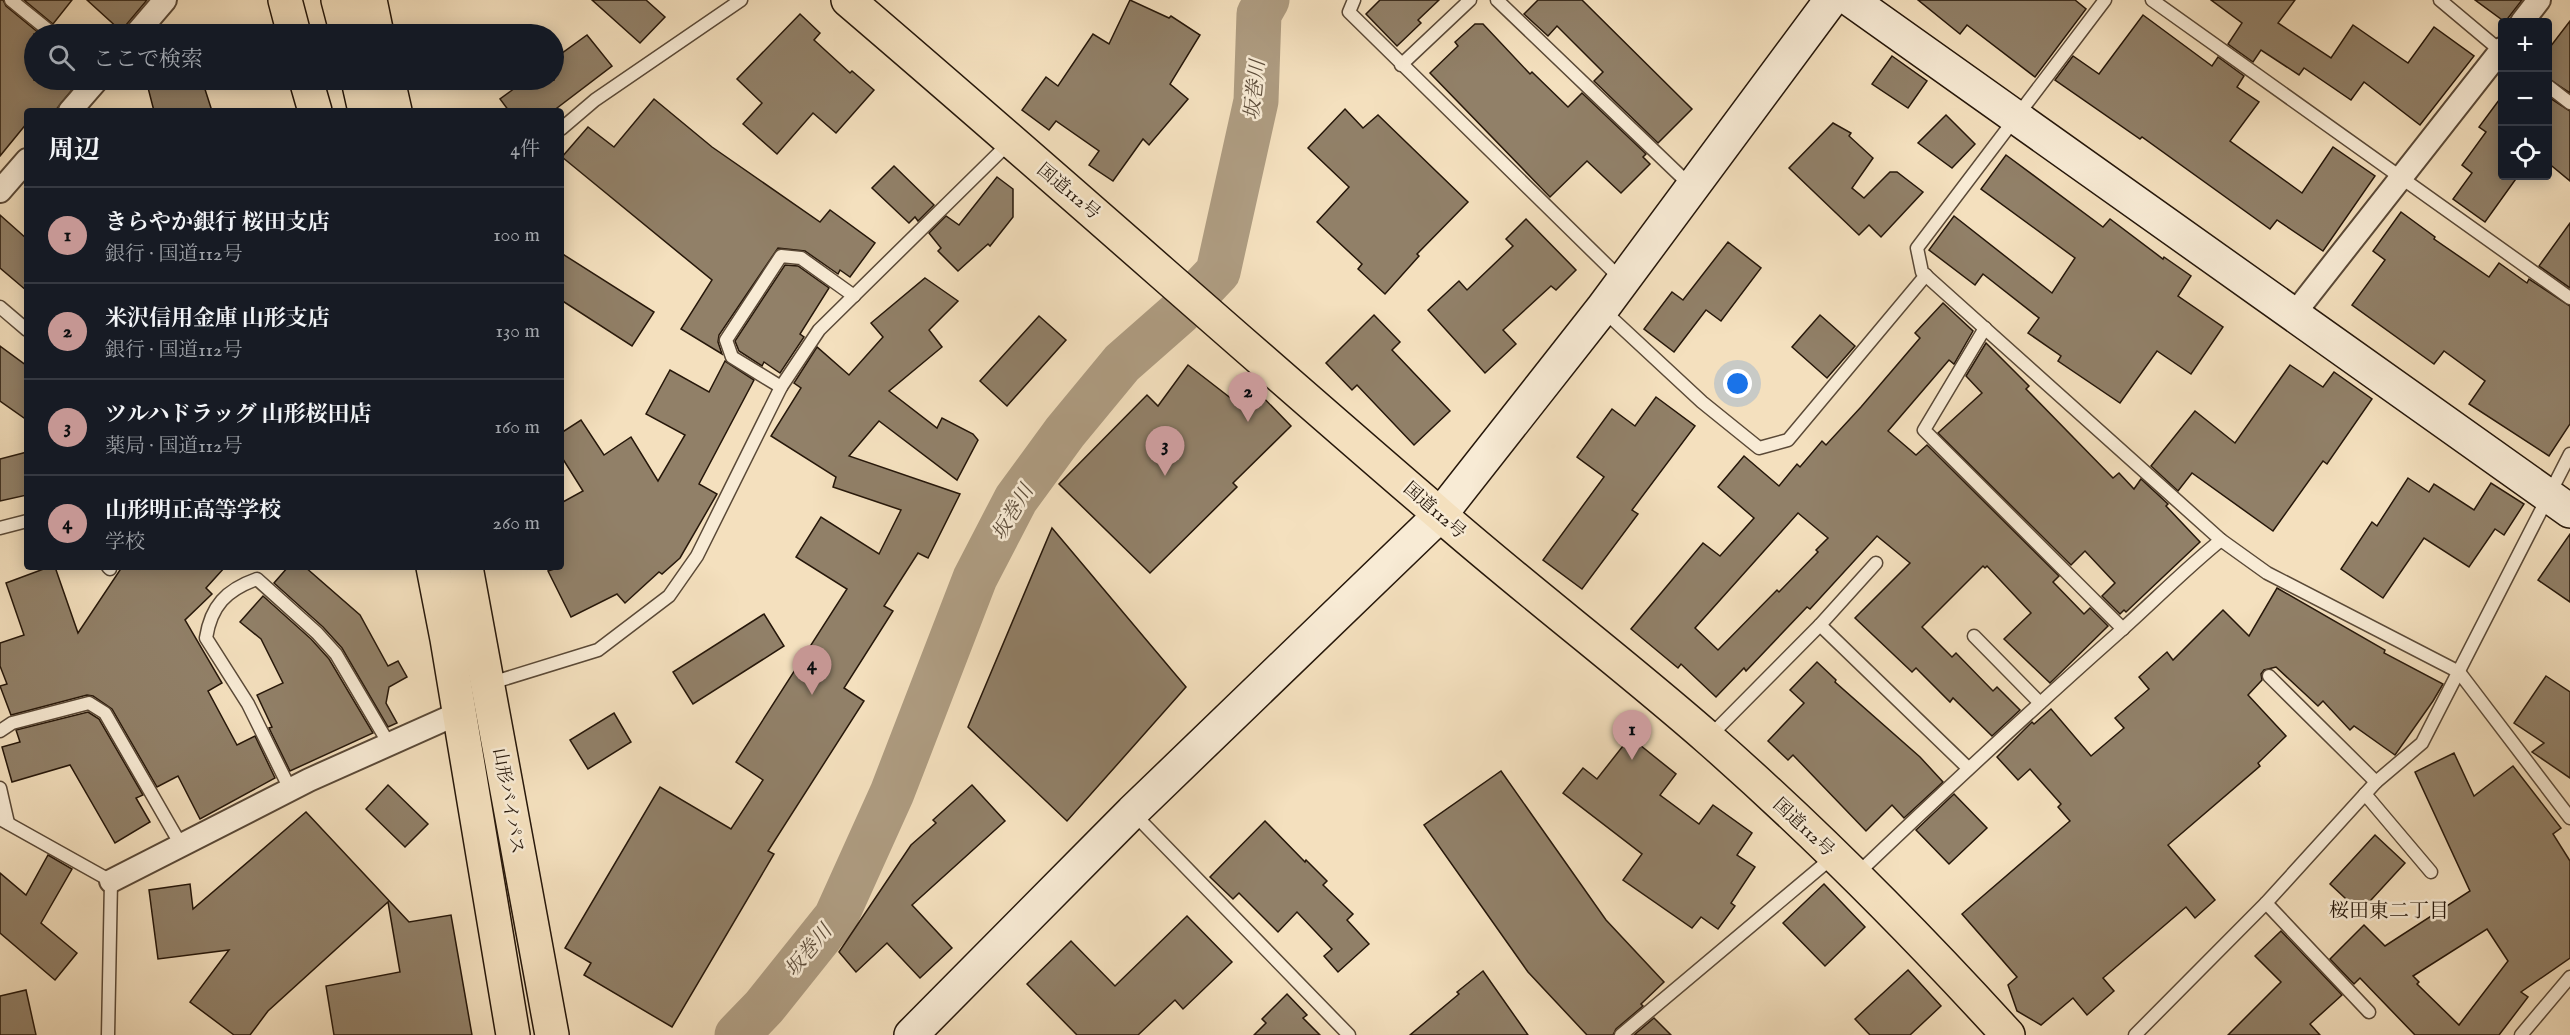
<!DOCTYPE html>
<html lang="ja">
<meta charset="utf-8">
<style>
:root{--surface:#171b24;--page:#20242c;--text:#f1f3f6;--muted:#9ea1a6;--line:#363941;--accent:#c59692}
body{margin:0;font-family:"IM FELL English","Noto Serif JP",serif;background:var(--page);color:var(--text)}
.controls{position:absolute;right:18px;top:18px;display:grid;overflow:hidden;border-radius:6px;box-shadow:0 3px 15px #0003}
.controls button{width:54px;height:54px;display:grid;place-items:center;padding:0;border:0;border-bottom:2px solid var(--line);background:var(--surface);color:var(--text);font:30px sans-serif}
.you{position:absolute;left:1738px;top:384px;width:21px;height:21px;margin:-15px;border:4px solid #fff;border-radius:50%;background:#1a73e8;box-shadow:0 0 0 9px #1a73e833}
.badge{display:grid;place-items:center;width:39px;height:39px;border-radius:50%;background:var(--accent);color:#111;font-size:20px;font-weight:700}
.pin{position:absolute;translate:-50% -50px;filter:drop-shadow(0 2px 3px #0008)}
.pin::after{content:'';position:absolute;top:32px;width:21px;height:18px;background:inherit;clip-path:polygon(0 0,100% 0,50% 100%)}
.list{margin:0;padding:0;list-style:none}
h2{display:flex;justify-content:space-between;align-items:center;height:78px;margin:0;padding:0 24px;font-size:26px}
h2 small{font-size:20px;font-weight:400;color:var(--muted)}
.list li{display:grid;grid-template-columns:39px 1fr auto;gap:18px;align-items:center;box-sizing:border-box;height:96px;padding:0 24px;border-top:2px solid var(--line)}
.list b{display:block;font-size:22px;white-space:nowrap}
.list p{margin:0;font-size:20px;white-space:nowrap;color:var(--muted)}
.list em{font-size:20px;font-style:normal;color:var(--muted)}
.icon{flex:none;width:33px;height:33px;fill:none;stroke:currentColor;stroke-width:2;stroke-linecap:round;stroke-linejoin:round}
.map{position:relative;flex:none;width:2570px;height:1035px;overflow:hidden}
.search{position:absolute;background:var(--surface);box-shadow:0 3px 15px #0003;left:24px;top:24px;width:540px;height:66px;display:flex;align-items:center;gap:15px;box-sizing:border-box;padding:0 21px;border-radius:33px;color:var(--muted);font-size:22px}
.panel{position:absolute;background:var(--surface);box-shadow:0 3px 15px #0003;left:24px;top:108px;width:540px;height:462px;border-radius:6px}
.map>svg:first-child{display:block}
.lines{fill:none;stroke-linecap:round;stroke-linejoin:round}
.river{stroke:#ae9c81;stroke-width:45}
.building{fill:#918068;stroke:#26170a;stroke-width:1.5;fill-rule:evenodd}
.lane-casing{stroke:#5a4937;stroke-width:15}
.street-casing{stroke:#5a4937;stroke-width:26}
.secondary-casing{stroke:#26170a;stroke-width:36}
.highway-casing{stroke:#26170a;stroke-width:36}
.lane{stroke:#f8ebd5;stroke-width:12}
.street{stroke:#f8ebd5;stroke-width:22}
.secondary{stroke:#f8ebd5;stroke-width:33}
.highway{stroke:#f4e0be;stroke-width:33}
.labels{text-anchor:middle;stroke-width:5;stroke-linejoin:round;paint-order:stroke}
.street-label{font-size:18px;fill:#26170a;stroke:#f8ebd5}
.water-label{font-size:20px;font-style:italic;fill:#5c4c3a;stroke:#f8ebd5}
.neighbourhood-label{font-size:20px;fill:#26170a;stroke:#f8ebd5}
</style>
<div class="map">
<svg width="2570" height="1035" viewBox="0 0 2570 1035">
<rect width="100%" height="100%" fill="#f4e0be"/>
<filter id="stains"><feTurbulence type="fractalNoise" baseFrequency=".00333" numOctaves="4"/><feColorMatrix values="0 0 0 0 .2 0 0 0 0 .09 0 0 0 0 .02 0 0 0 .5 -.17"/></filter>
<radialGradient id="worn" r=".72"><stop offset=".6" stop-color="#630" stop-opacity="0"/><stop offset="1" stop-color="#630" stop-opacity=".3"/></radialGradient>
<g class="lines">
<path class="river" d="M737,1035L764,1007L836,917L892,793L975,578L1016,499L1065,432L1122,363L1180,312L1218,272L1256,101L1259,14L1267,0"/>
</g>
<g class="building">
<path d="M0,0H3L6,6L40,34H34V80H80L55,111H27V123L0,156Z"/>
<path d="M24,0H72L53,24Z"/>
<path d="M87,0H147L121,31Z"/>
<path d="M592,0H646L665,17L640,43Z"/>
<path d="M1130,0L1169,18L1171,16L1200,35L1170,84L1188,99L1149,145L1143,139L1113,181L1089,165L1099,151L1056,121L1049,130L1022,110L1046,77L1058,86L1093,34L1109,44Z"/>
<path d="M1380,0H1439L1418,20L1421,23L1397,46L1366,14Z"/>
<path d="M1538,0H1582L1692,109L1658,143L1594,81L1603,72L1557,26L1548,36L1524,14Z"/>
<path d="M1918,0H2075L2086,9L2035,77L1967,25L1960,34Z"/>
<path d="M2211,0H2295L2278,23L2331,58L2353,25L2408,63L2434,27L2474,56L2420,125L2364,82L2351,100L2304,68L2299,75L2261,50L2253,62L2228,44L2242,23Z"/>
<path d="M2475,0H2522L2505,22Z"/>
<path d="M800,14L820,33L814,40L850,73L852,71L874,90L836,133L813,113L777,154L743,124L762,103L737,79Z"/>
<path d="M2143,15L2212,66L2218,57L2244,76L2237,87L2259,102L2230,141L2302,193L2333,147L2375,176L2323,251L2277,220L2270,229L2142,137L2140,139L2055,80L2073,56L2099,74Z"/>
<path d="M2570,21V93L2547,78V51Z"/>
<path d="M1475,24H1483L1530,74L1532,72L1568,107L1582,93L1646,154L1643,157L1650,164L1621,193L1587,161L1550,197L1430,73L1458,46L1455,42Z"/>
<path d="M587,35L612,66L553,111H509L500,99L526,80H554V59Z"/>
<path d="M1892,56L1927,81L1908,108L1872,84Z"/>
<path d="M146,80H202L212,111H154Z"/>
<path d="M2502,96V176H2518L2485,222L2453,199L2472,173L2462,165L2486,132L2479,127Z"/>
<path d="M2547,96L2570,111V181L2547,162Z"/>
<path d="M654,99L712,147L820,222L830,210L875,243L850,277L840,270L838,274L805,251L778,248L719,335L718,342L722,354L681,329L712,280L562,157L588,127L614,147Z"/>
<path d="M1345,109L1363,128L1378,115L1468,202L1417,254L1419,256L1385,294L1358,269L1362,264L1317,222L1349,187L1308,148Z"/>
<path d="M1946,115L1975,144L1952,168L1918,143Z"/>
<path d="M1833,123L1851,133L1849,136L1873,158L1852,188L1864,198L1890,172H1897L1923,192L1881,237L1869,225L1859,235L1789,168Z"/>
<path d="M2006,155L2103,227L2110,219L2163,259L2164,257L2191,276L2178,296L2223,327L2191,374L2157,351L2120,403L2058,361L2061,356L2028,333L2039,318L1983,274L1975,285L1929,250L1954,216L2052,293L2075,258L1981,189Z"/>
<path d="M894,166L934,205L918,221L915,217L909,223L872,188Z"/>
<path d="M997,177L1013,189V217L990,246L988,244L958,271L938,251L941,248L929,233L946,216L959,225Z"/>
<path d="M2401,212L2435,237L2434,239L2489,277L2499,263L2527,283L2529,279L2570,306V424L2549,456L2469,404L2485,381L2444,351L2434,364L2352,305L2385,260L2373,251Z"/>
<path d="M0,215L27,239V291L0,268Z"/>
<path d="M1526,219L1576,270L1556,290L1551,286L1503,330L1516,344L1485,373L1428,310L1459,281L1467,290L1513,246L1506,239Z"/>
<path d="M2570,223V288L2539,266Z"/>
<path d="M1728,242L1761,268L1721,321L1706,310L1674,352L1644,329L1672,292L1683,300Z"/>
<path d="M561,253L654,312L632,346L561,300Z"/>
<path d="M785,265L798,266L829,288L800,334L804,337L780,373L764,362L762,366L739,351L735,341Z"/>
<path d="M925,278L958,301L929,330L942,347L889,391L937,428L942,418L973,434L978,440L957,480L879,421L849,456L960,494L928,558L918,553L884,606L893,611L844,688L864,701L768,851L774,854L672,1027L584,975L591,963L565,948L660,787L731,829L763,780L736,762L847,589L796,557L821,517L879,554L901,510L833,487L836,477L771,436L801,388L794,383L817,347L849,375L883,337L871,323Z"/>
<path d="M1943,303L1973,331L1954,364L1949,360L1888,431L1916,455L1927,445L2059,576L2053,582L2084,614L2090,608L2108,626L2050,683L2004,639L2031,613L1987,566L1985,568L1983,566L1922,627L1952,657L1956,653L1993,691L1997,687L2020,710L1992,736L1953,698L1950,702L1916,668L1912,672L1855,618L1910,563L1877,536L1810,609L1807,607L1746,671L1744,668L1716,697L1681,664L1678,668L1631,629L1703,543L1720,556L1754,518L1718,487L1744,456L1779,486L1797,464L1800,467L1822,441L1826,445L1861,407L1920,338L1915,333ZM1798,513L1828,538L1816,550L1818,552L1779,592L1777,590L1718,650L1695,628Z"/>
<path d="M1374,315L1400,342L1392,350L1450,411L1414,445L1357,385L1352,390L1326,363Z"/>
<path d="M1820,315L1855,346L1827,378L1792,347Z"/>
<path d="M1039,316L1066,340L1007,406L980,381Z"/>
<path d="M1986,343L2029,386L2026,389L2113,478L2119,473L2134,489L2141,479L2168,504L2166,506L2200,542L2126,612L2124,610L2120,614L2102,596L2115,583L2085,551L2071,565L1938,433L1982,393L1966,376Z"/>
<path d="M0,346L27,366V420L0,401Z"/>
<path d="M725,361L754,380L699,484L717,494L680,558L662,574L659,572L625,603L617,594L571,617L548,571L561,567V503L583,491L561,456V433L581,420L604,455L631,437L658,481L685,435L646,414L670,370L709,392Z"/>
<path d="M1188,365L1237,403L1253,387L1291,426L1233,483L1237,487L1150,573L1059,484L1147,395L1158,406Z"/>
<path d="M2290,365L2323,387L2334,372L2372,399L2327,464L2323,461L2273,531L2192,473L2178,491L2151,466L2195,411L2235,443Z"/>
<path d="M1656,397L1695,426L1632,510L1638,514L1582,589L1543,560L1604,477L1577,457L1612,409L1635,426Z"/>
<path d="M27,452V495L0,501V459Z"/>
<path d="M2408,478L2429,492L2434,484L2474,510L2491,483L2524,504L2504,535L2495,529L2469,567L2424,538L2383,598L2341,569L2372,522L2377,526Z"/>
<path d="M1052,528L1186,687L1067,821L968,727Z"/>
<path d="M2570,534V602L2538,580Z"/>
<path d="M49,567H55L78,633L122,567H225L206,588L212,594L185,620L222,683L208,691L237,745L255,736L275,778L200,819L178,776L157,787L112,709L93,696L87,695L11,715L0,686L7,684L0,666V643L24,635L6,583Z"/>
<path d="M288,567H305L360,615L388,666L398,661L407,677L389,687L386,703L397,723L388,727L342,648L323,627L274,583Z"/>
<path d="M2277,588L2385,650L2384,653L2443,684L2433,701L2395,755L2354,726L2350,730L2323,701L2318,706L2276,667L2264,670L2261,674L2262,680L2248,695L2286,736L2258,763L2260,766L2168,845L2215,900L2195,918L2186,907L2103,978L2114,991L2087,1015L2073,998L2041,1025L2017,1011L2008,985L2017,977L1962,914L2070,821L2058,807L2061,804L2030,769L2018,780L1997,757L2032,722L2034,724L2051,709L2091,756L2124,728L2115,718L2149,689L2139,677L2167,652L2173,660L2223,610L2249,636Z"/>
<path d="M263,596L311,639L329,659L373,733L290,771L269,728L272,727L257,695L283,683L261,639L240,622Z"/>
<path d="M764,614L784,646L693,704L673,672Z"/>
<path d="M1817,662L1836,680L1835,682L1920,757L1943,782L1904,818L1892,805L1866,831L1793,755L1788,760L1768,741L1804,703L1790,690Z"/>
<path d="M2546,676L2570,692V778L2532,752L2544,743L2514,723Z"/>
<path d="M88,712L99,719L143,795L136,798L150,822L115,843L70,765L12,782L2,747L20,742L16,730Z"/>
<path d="M614,713L631,742L588,769L570,740Z"/>
<path d="M1630,737L1676,774L1660,795L1699,824L1713,805L1752,833L1737,855L1755,867L1731,903L1735,906L1718,929L1701,917L1692,928L1623,880L1642,854L1563,793L1583,768L1597,779Z"/>
<path d="M2454,753L2474,796L2513,766L2561,828L2553,834L2570,861V958L2521,992L2528,997L2499,1035H2415L2360,978L2354,984L2330,959L2364,925L2385,946L2470,891L2415,772ZM2487,929L2508,961L2459,1025L2417,984L2419,982L2413,976Z"/>
<path d="M1501,771L1606,920L1664,982L1641,1004L1643,1006L1616,1029L1613,1035H1587L1528,972L1424,825Z"/>
<path d="M388,785L428,824L405,847L366,809Z"/>
<path d="M972,785L1005,821L912,905L952,948L920,978L887,943L856,972L839,952L911,845L936,823L933,820Z"/>
<path d="M1954,794L1987,828L1949,864L1916,830Z"/>
<path d="M306,812L409,922L451,915L472,1035H334L326,986L400,972L388,902L268,1011L250,1035H234L190,1002L229,950L158,959L149,890L190,884L193,909Z"/>
<path d="M1265,821L1305,862L1306,860L1327,881L1323,885L1353,914L1347,920L1369,944L1338,972L1324,956L1332,949L1297,912L1278,932L1239,893L1233,899L1210,877Z"/>
<path d="M2375,835L2405,863L2360,912L2330,884Z"/>
<path d="M48,855L72,869L41,923L77,953L55,980L0,933V873L26,895Z"/>
<path d="M1824,884L1865,927L1825,966L1783,923Z"/>
<path d="M1187,916L1232,962L1183,1009L1175,1000L1138,1035H1077L1027,984L1071,941L1115,986Z"/>
<path d="M2281,931L2342,995L2310,1024L2320,1035H2228L2281,982L2255,956Z"/>
<path d="M1908,970L1941,1006L1910,1035H1870L1855,1019Z"/>
<path d="M1483,971L1528,1035H1410L1459,994L1457,992Z"/>
<path d="M26,990L36,1035H0V996Z"/>
<path d="M1287,994L1307,1015L1303,1018L1320,1035H1254L1266,1023L1262,1019Z"/>
<path d="M1654,1018L1671,1035H1634Z"/>
</g>
<g class="lines">
<defs>
<g id="lane">
<path d="M11,0L53,34"/>
<path d="M1354,0L1349,12L1621,279"/>
<path d="M1497,0L1691,186"/>
<path d="M2105,0L1917,248L1922,272L2221,540L2267,573L2459,672L2570,818"/>
<path d="M2152,0L2570,298"/>
<path d="M2440,0L2502,52"/>
<path d="M1401,65L1470,0"/>
<path d="M2548,86L2570,103"/>
<path d="M561,129L595,100L741,0"/>
<path d="M0,307L27,330"/>
<path d="M1604,311L1702,402L1759,448L1788,440L1926,275"/>
<path d="M1985,328L1924,430L2123,629"/>
<path d="M781,387L732,357L726,340L781,256L801,258L854,296"/>
<path d="M0,528L27,521"/>
<path d="M108,567L110,569"/>
<path d="M1820,625L1968,768"/>
<path d="M1974,636L2040,703"/>
<path d="M2269,676L2376,782"/>
<path d="M488,684L598,650L669,596L697,556L781,387L819,330L1009,143"/>
<path d="M0,731L12,723L89,703L105,713L181,845"/>
<path d="M1709,737L1820,625L1876,563"/>
<path d="M0,788L8,823"/>
<path d="M290,789L248,704L206,638C211,606 226,590 257,579L317,633L336,654L389,744"/>
<path d="M2365,794L2431,872"/>
<path d="M1133,813L1349,1035"/>
<path d="M0,819L111,881L108,1035"/>
<path d="M1856,875C1942,793 2028,713 2117,634C2152,603 2184,570 2221,540"/>
<path d="M2266,903L2369,1012"/>
<path d="M1621,1035L1834,856"/>
<path d="M2135,1035L2266,903L2376,782L2422,743L2570,454"/>
<path d="M2521,1035L2570,977"/>
</g>
<g id="street">
<path d="M2522,22L2539,0"/>
<path d="M136,34L165,0"/>
<path d="M70,111L97,80"/>
<path d="M0,191L27,160"/>
<path d="M2294,314L2502,49"/>
<path d="M111,881L309,780L459,713"/>
</g>
<g id="secondary">
<path d="M1851,0L2570,511"/>
<path d="M911,1035L1132,812L1440,515L1602,309L1831,0"/>
</g>
<g id="highway">
<path d="M285,0L294,34"/>
<path d="M338,0L347,34"/>
<path d="M370,0L377,34"/>
<path d="M848,0C1046,169 1240,343 1438,513C1526,590 1620,661 1708,738C1814,831 1913,931 2008,1035"/>
<path d="M306,80L315,111"/>
<path d="M358,80L365,111"/>
<path d="M388,80L395,111"/>
<path d="M433,567L447,639L513,1035"/>
<path d="M466,567L552,1035"/>
</g>
</defs>
<use href="#lane" class="lane-casing"/>
<use href="#street" class="street-casing"/>
<use href="#secondary" class="secondary-casing"/>
<use href="#highway" class="highway-casing"/>
<use href="#lane" class="lane"/>
<use href="#street" class="street"/>
<use href="#secondary" class="secondary"/>
<use href="#highway" class="highway"/>
</g>
<g class="labels">
<g class="street-label">
<text transform="translate(1069 191) rotate(40)" y="6">国道112号</text>
<text transform="translate(1435 510) rotate(41)" y="6">国道112号</text>
<text transform="translate(509 801) rotate(80)" y="6">山形バイパス</text>
<text transform="translate(1804 827) rotate(43)" y="6">国道112号</text>
</g>
<g class="water-label">
<text transform="translate(1254 90) rotate(-84)" y="7">坂巻川</text>
<text transform="translate(1012 512) rotate(-59)" y="7">坂巻川</text>
<text transform="translate(808 950) rotate(-50)" y="7">坂巻川</text>
</g>
<g class="neighbourhood-label">
<text x="2389" y="917">桜田東二丁目</text>
</g>
</g>
<rect width="100%" height="100%" filter="url(#stains)"/>
<rect width="100%" height="100%" fill="url(#worn)"/>
</svg>
<div class="controls">
<button>+</button>
<button>−</button>
<button><svg class="icon" aria-label="locate" viewBox="0 0 24 24"><circle cx="12" cy="12" r="6"/><path d="M12 2v4M12 18v4M2 12h4M18 12h4"/></svg></button>
</div>
<div class="you"></div>
<div class="pin badge" style="left:1632px;top:760px">1</div>
<div class="pin badge" style="left:1248px;top:422px">2</div>
<div class="pin badge" style="left:1165px;top:476px">3</div>
<div class="pin badge" style="left:812px;top:695px">4</div>
<div class="search"><svg class="icon" aria-label="search" viewBox="0 0 24 24"><circle cx="10" cy="10" r="6"/><path d="M15 15l6 6"/></svg>ここで検索</div>
<section class="panel">
<h2>周辺<small>4件</small></h2>
<ul class="list">
<li><span class="badge">1</span><div><b>きらやか銀行 桜田支店</b><p>銀行 · 国道112号</p></div><em>100 m</em></li>
<li><span class="badge">2</span><div><b>米沢信用金庫 山形支店</b><p>銀行 · 国道112号</p></div><em>130 m</em></li>
<li><span class="badge">3</span><div><b>ツルハドラッグ 山形桜田店</b><p>薬局 · 国道112号</p></div><em>160 m</em></li>
<li><span class="badge">4</span><div><b>山形明正高等学校</b><p>学校</p></div><em>260 m</em></li>
</ul>
</section>
</div>
